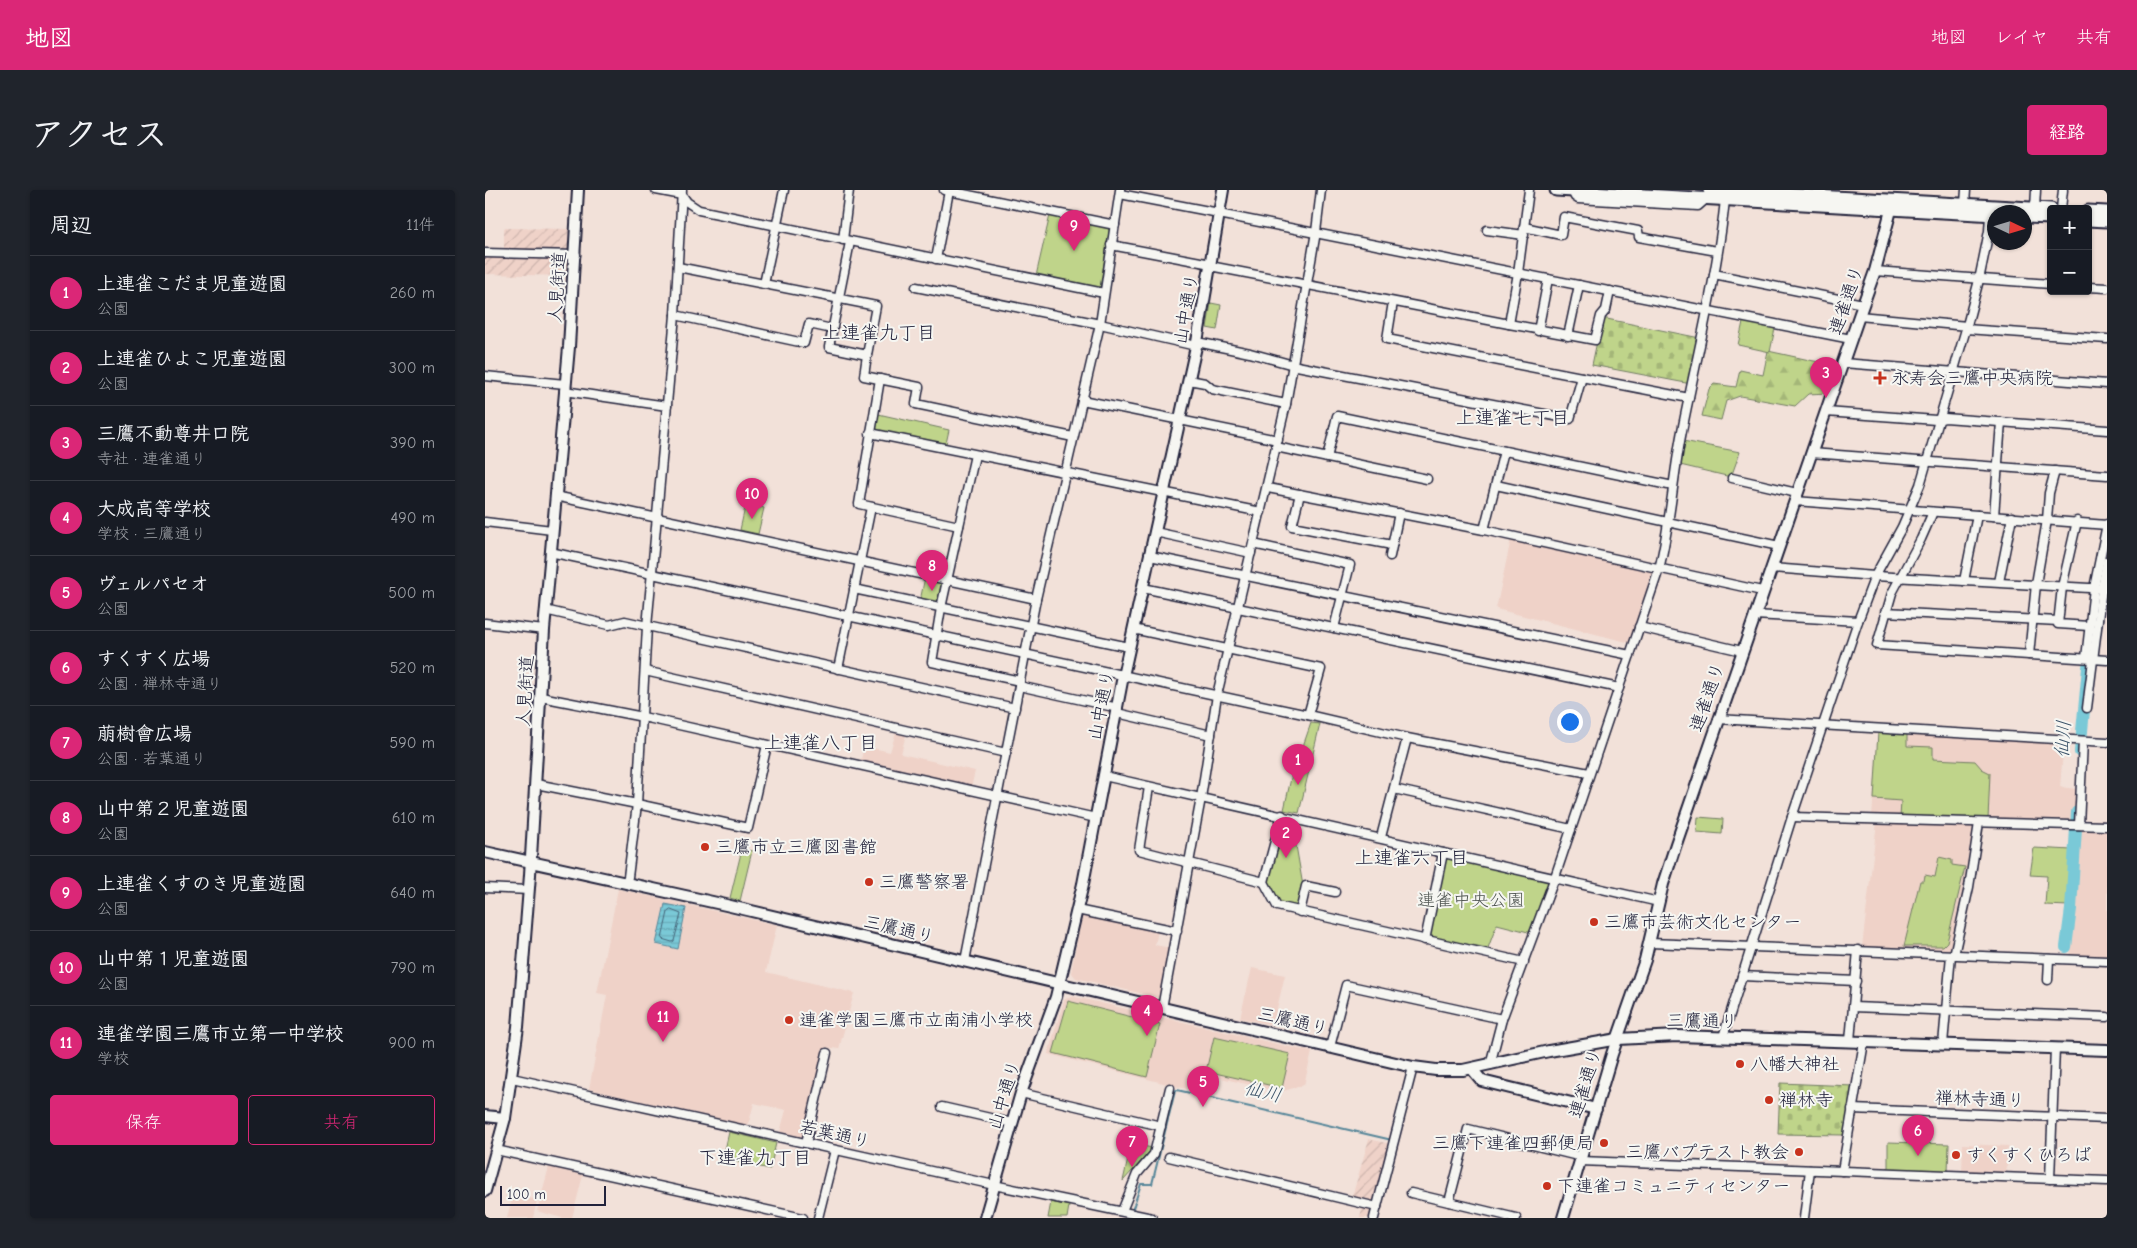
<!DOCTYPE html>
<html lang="ja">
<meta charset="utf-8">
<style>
:root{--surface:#171b24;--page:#20242c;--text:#f1f3f6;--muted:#9ea1a6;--line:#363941;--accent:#db2777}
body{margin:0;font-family:"Comic Neue","Klee One",sans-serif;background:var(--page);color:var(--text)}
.controls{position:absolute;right:15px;top:15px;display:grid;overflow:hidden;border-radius:5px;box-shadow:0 1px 4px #0004}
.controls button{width:45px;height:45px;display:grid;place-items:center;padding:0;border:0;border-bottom:1px solid var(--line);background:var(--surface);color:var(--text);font:25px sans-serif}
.compass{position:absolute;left:1502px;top:15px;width:45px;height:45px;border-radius:50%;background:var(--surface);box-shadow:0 1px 4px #0004;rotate:94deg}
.scale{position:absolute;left:15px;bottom:12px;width:106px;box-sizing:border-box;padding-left:5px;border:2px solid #22223b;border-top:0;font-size:14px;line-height:18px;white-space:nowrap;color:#22223b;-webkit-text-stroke:4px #f6f6f2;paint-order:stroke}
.you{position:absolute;left:1084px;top:531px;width:18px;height:18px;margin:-12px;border:4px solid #fff;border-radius:50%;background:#1a73e8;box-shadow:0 0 0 8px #1a73e833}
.badge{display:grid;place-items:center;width:32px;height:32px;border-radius:50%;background:var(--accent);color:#fff;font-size:16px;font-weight:700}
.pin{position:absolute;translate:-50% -41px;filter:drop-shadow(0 1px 2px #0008)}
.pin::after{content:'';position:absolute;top:26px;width:18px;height:15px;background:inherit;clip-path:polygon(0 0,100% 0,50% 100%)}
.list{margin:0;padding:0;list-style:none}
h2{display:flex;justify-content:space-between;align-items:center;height:65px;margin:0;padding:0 20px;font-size:21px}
h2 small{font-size:16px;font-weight:400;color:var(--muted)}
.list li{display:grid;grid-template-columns:32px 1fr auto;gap:15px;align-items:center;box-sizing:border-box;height:75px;padding:0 20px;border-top:1px solid var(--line)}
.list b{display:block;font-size:19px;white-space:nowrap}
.list p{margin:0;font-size:16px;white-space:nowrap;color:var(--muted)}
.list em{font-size:16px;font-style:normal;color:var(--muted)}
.actions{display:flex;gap:10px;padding:15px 20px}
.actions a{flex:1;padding:11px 0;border:1px solid var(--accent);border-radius:5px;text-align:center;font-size:18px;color:var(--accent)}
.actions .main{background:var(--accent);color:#fff}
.map{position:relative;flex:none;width:1622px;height:1028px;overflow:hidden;border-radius:5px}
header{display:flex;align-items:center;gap:30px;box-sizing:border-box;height:70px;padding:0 25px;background:var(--accent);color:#fff}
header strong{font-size:24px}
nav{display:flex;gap:28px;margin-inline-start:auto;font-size:18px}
.intro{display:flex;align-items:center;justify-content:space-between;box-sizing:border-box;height:120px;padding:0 30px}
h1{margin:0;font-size:35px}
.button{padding:12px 22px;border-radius:5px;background:var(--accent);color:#fff;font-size:18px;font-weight:700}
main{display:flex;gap:30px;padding:0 30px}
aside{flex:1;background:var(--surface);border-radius:5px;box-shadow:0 1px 4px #0004}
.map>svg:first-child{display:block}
.built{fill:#efd2c8}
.industrial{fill:url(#industrial-furrows)}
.forest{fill:url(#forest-firs);stroke:#707b62}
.cemetery{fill:url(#cemetery-stones);stroke:#707b62}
.green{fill:#bfd48a;stroke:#707b62}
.water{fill:url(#water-rules);stroke:#578699}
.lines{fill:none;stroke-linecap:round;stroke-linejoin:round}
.shore{stroke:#456579;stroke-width:1}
.stream{stroke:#578699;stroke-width:2}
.river{stroke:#7ac9d7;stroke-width:12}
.street-casing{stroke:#22223b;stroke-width:11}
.secondary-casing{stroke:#22223b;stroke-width:14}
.primary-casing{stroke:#22223b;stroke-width:15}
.street{stroke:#f6f6f2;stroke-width:8}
.secondary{stroke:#f6f6f2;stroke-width:10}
.primary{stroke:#f6f6f2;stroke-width:11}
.poi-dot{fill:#c8321e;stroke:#f6f6f2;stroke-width:2}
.labels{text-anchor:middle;stroke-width:4;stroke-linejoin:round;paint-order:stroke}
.street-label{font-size:18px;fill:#22223b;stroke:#f6f6f2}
.poi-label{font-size:18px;fill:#22223b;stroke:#f6f6f2;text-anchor:start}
.park-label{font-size:18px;fill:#515753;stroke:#f6f6f2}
.neighbourhood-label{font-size:19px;fill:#22223b;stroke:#f6f6f2}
.water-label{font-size:19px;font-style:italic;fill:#3c546a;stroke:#f6f6f2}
</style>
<header>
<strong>地図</strong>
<nav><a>地図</a><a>レイヤ</a><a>共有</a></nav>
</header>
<div class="intro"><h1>アクセス</h1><a class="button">経路</a></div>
<main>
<aside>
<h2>周辺<small>11件</small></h2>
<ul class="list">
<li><span class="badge">1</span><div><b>上連雀こだま児童遊園</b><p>公園</p></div><em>260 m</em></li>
<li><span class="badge">2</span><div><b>上連雀ひよこ児童遊園</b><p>公園</p></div><em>300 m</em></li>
<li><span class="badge">3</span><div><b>三鷹不動尊井口院</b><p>寺社 · 連雀通り</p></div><em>390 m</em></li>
<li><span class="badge">4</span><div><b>大成高等学校</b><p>学校 · 三鷹通り</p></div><em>490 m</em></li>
<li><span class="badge">5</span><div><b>ヴェルパセオ</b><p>公園</p></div><em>500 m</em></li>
<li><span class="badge">6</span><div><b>すくすく広場</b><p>公園 · 禅林寺通り</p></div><em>520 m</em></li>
<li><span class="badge">7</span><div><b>萠樹會広場</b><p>公園 · 若葉通り</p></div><em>590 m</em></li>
<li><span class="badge">8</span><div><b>山中第２児童遊園</b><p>公園</p></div><em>610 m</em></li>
<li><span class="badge">9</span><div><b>上連雀くすのき児童遊園</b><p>公園</p></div><em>640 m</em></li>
<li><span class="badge">10</span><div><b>山中第１児童遊園</b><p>公園</p></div><em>790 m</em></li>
<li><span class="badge">11</span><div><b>連雀学園三鷹市立第一中学校</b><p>学校</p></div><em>900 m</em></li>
</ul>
<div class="actions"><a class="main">保存</a><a>共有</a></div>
</aside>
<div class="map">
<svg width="1622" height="1028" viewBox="0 0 1622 1028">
<defs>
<pattern id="industrial-furrows" width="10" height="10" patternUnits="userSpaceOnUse" patternTransform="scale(1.25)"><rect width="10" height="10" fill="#efd2c8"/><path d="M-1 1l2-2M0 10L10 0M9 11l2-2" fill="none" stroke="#cdb4ad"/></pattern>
<pattern id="forest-firs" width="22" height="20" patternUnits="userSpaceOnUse" patternTransform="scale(1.25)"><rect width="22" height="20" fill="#bfd48a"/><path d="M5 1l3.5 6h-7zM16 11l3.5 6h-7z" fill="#a4b678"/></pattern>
<pattern id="cemetery-stones" width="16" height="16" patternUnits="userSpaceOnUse" patternTransform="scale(1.25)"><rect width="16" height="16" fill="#bfd48a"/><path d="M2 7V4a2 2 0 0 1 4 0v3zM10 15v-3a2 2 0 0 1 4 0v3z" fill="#a4b678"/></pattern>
<pattern id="water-rules" width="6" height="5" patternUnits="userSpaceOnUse" patternTransform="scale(1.25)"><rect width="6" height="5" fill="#7ac9d7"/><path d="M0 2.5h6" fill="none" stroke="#69acb9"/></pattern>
</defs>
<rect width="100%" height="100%" fill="#f2e1d9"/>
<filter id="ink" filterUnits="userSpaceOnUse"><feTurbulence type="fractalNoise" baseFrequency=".02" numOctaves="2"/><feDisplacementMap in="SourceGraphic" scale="10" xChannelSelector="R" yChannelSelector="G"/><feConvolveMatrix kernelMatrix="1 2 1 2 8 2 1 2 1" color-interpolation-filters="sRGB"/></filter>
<g filter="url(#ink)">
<g class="built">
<path d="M1026,349L1171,382L1146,453L1011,419Z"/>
<path d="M411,542L421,544L416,564L490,581L486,598L375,574L379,556L405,562Z"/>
<path d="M1393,542L1579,550L1575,597L1591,599L1589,632L1387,627Z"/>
<path d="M1392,632L1492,636L1464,762L1377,757Z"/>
<path d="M1593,638L1622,639V767L1585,766Z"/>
<path d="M133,699L292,735L281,782L369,803L354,859L341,857L320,948L295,942L301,920L269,913L263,936L104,899L122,805L112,803Z"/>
<path d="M597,725L673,741L670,755L686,758L675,808L591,788L586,782Z"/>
<path d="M767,778L800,785L788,835L755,828Z"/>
<path d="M586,806L827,862L819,895L795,902L719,884L714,902L563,864L579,810Z"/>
<path d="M1478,954L1523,956L1521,986L1477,983Z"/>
<path d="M64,977L98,985L87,1028H77L52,1021Z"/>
<path d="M28,1004L52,1010L48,1028H22Z"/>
</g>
<g class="industrial">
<path d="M19,38L87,39L85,86L0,84V61L19,60Z"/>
<path d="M884,949L905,954L888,1028H875L879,1011L867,1007Z"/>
</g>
<path class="forest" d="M1283,161L1352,176L1343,203L1323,204L1310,216L1255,206L1241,211L1236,230L1217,226L1224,199L1229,194L1251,197L1255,180L1278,185Z"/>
<g class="cemetery">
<path d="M1117,128L1215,148L1206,194L1107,175Z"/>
<path d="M1295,893L1368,896L1359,945L1293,944Z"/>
</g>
<g class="green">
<path d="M565,25L625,36L615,98L551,86Z"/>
<path d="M726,113L736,115L732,140L722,138Z"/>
<path d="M1258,132L1290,138L1285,162L1253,155Z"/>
<path d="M389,223L464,240L460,258L385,243Z"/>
<path d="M1198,251L1255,262L1246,287L1195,275Z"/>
<path d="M261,313L279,318L273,344L255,340Z"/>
<path d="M440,387L459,391L454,415L435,411Z"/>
<path d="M826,533L835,534L814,623L799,620L810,570L817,559Z"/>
<path d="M1393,542L1422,543V556L1448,557V569L1490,571L1497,579L1505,583L1503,630L1415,628L1416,611L1389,609Z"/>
<path d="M1213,627L1238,629L1237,644L1212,642Z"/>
<path d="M798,628L812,631L809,644L818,696L814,718L794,714L782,693Z"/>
<path d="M1549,658L1587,660L1584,716L1560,715L1562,686L1545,685Z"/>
<path d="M257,659L267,661L255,711L245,708Z"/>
<path d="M959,667L1064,690L1047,743L1012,734L1003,758L943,747Z"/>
<path d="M1454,667L1467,670V675L1480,677L1462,752L1458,756H1419L1435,691H1439L1440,685L1450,687Z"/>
<path d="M583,811L675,834L662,887L568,863Z"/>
<path d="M729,847L805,864L797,898L721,881Z"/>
<path d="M244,942L291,953L285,979L238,969Z"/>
<path d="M1403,952L1464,954L1463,981L1403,979Z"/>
<path d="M657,956L668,958L638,991L645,960L655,962Z"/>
<path d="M566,1012L584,1016L582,1028H563Z"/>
</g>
<path class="water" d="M180,714L201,718L193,759L171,754Z"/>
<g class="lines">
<path class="shore" d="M186,720L196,724L189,751L187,752L177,749L183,722Z"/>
<path class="stream" d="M647,1021L656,994H667L690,901L692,900L907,950"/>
<g class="river">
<path d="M1595,562L1605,457"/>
<path d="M1581,757L1586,719L1592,622"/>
</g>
<defs>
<g id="street">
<path d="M171,0L197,5L202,12L214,20L619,103"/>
<path d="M459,0L630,35"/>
<path d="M1087,1L1090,7L1093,9L1213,16L1221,9"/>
<path d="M635,4L734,23"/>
<path d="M1480,14L1481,0"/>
<path d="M1550,18L1551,0"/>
<path d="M1576,19L1578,0"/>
<path d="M734,24L1366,149"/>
<path d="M1039,37L1076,45L1079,27L1153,41L1154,47L1232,61"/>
<path d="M1002,40L1039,45"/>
<path d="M358,50L364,0"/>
<path d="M365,52L344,157L382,165L379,186L434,197L431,214L588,247"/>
<path d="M626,55L726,74"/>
<path d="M0,63L91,65"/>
<path d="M451,69L464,1"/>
<path d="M725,76L1024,134L1033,83L1044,0"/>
<path d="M193,77L391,116L382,165"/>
<path d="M1390,81L1566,94"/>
<path d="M1229,84L1378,114"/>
<path d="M279,94L299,0"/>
<path d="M431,97L615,134L711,156"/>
<path d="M1603,97L1622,98"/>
<path d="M908,112L902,149L1204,208"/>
<path d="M190,125L319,153L324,134L347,139"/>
<path d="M1374,126L1482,136"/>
<path d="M1024,134L1110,150L1116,126L1121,120L1125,101"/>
<path d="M1481,139L1622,149"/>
<path d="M1053,141L1063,89"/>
<path d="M1083,146L1094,95"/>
<path d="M712,152L765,163L812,176L1085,229L1097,187"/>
<path d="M1358,173L1622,194"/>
<path d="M0,186L80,194"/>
<path d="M395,189L374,314L474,336L490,265"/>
<path d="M704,190L720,193L727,199L801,214"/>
<path d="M79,201L182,216"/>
<path d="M597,210L793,250"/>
<path d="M1341,222L1451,230L1460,228L1622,240"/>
<path d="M385,243L776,322"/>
<path d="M791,257L942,289"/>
<path d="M1326,263L1622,285"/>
<path d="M842,268L852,226L1188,296"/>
<path d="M1247,288L1312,303"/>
<path d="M1011,295L1294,356"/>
<path d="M783,298L999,340L1277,401"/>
<path d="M815,304L807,336L907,355"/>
<path d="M70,306L551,409"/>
<path d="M1310,311L1622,335"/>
<path d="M1448,322L1436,349L1407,403L1392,455L1622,470"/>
<path d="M1509,326L1516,232"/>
<path d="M1592,331L1577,397L1573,434L1604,436"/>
<path d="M0,332L67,340"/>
<path d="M474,336L456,418L447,472L535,491"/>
<path d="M999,340L1019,261"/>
<path d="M670,342L766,363"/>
<path d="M768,354L865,375L849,438"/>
<path d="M65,362L823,525L922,548L1104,583"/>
<path d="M665,366L1145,465"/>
<path d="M905,366L914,323"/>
<path d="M1286,378L1390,386L1622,399"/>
<path d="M1479,391L1492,325"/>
<path d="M1514,392L1527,327"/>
<path d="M658,398L1134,498"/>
<path d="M369,399L644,457"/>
<path d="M60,420L124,435L140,431L530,518"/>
<path d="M1400,422L1573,431"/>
<path d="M1269,425L1373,431"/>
<path d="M0,433L59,440"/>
<path d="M1154,437L1257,461"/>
<path d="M648,439L836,479L823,525"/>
<path d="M1544,465L1551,394L1562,330L1564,303L1570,281"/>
<path d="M1601,468L1609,398L1622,334"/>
<path d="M353,479L386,317"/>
<path d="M160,481L521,563"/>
<path d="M534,496L633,518"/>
<path d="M56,507L158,527L611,628"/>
<path d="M1602,518L1617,398L1622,371"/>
<path d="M632,523L726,545"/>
<path d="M1233,529L1622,552"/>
<path d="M619,586L1174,712"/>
<path d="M51,594L152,614L263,638L282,555"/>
<path d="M664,597L654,660L779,692"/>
<path d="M909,599L1086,639"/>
<path d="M797,625L779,692L792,716L1039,772"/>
<path d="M1307,627L1622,636"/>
<path d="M1594,635L1598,551"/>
<path d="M896,647L922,548"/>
<path d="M140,693L143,687L152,614L162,437L190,125L197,0"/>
<path d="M0,698L44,700"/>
<path d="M592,720L692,741"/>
<path d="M815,722L821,696L850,702"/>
<path d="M940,750L958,663"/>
<path d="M1165,753L1622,771"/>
<path d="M480,771L551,409L615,134L635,0"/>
<path d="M1257,786L1371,791"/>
<path d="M1563,790L1564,769"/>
<path d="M1368,817L1622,827"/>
<path d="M677,818L716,608L732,505L801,214L831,42L836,0"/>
<path d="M1238,847L1307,627L1373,431L1390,386L1417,337L1435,295L1481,139L1494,90L1504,41L1505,25"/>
<path d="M1365,851L1373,760"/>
<path d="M1458,854L1466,765H1469L1484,697L1494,633"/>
<path d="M845,857L861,795L1017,829"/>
<path d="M1005,875L1017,829L1070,687L1174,379C1186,332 1188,283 1198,236C1213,161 1232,86 1240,10"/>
<path d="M27,888L509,995L667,1028"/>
<path d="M536,903L676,936"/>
<path d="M457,917L527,933"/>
<path d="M1367,919L1622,929"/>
<path d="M321,953L342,863"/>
<path d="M11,960L318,1028"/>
<path d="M684,967L892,1017"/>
<path d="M1095,971L1622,991"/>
<path d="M1357,981L1379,852"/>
<path d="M1565,989L1570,858"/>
<path d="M926,1003L1031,1028"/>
<path d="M964,1012L983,939L1097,967"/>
<path d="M637,1021L652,984L669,964L685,898"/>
<path d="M333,1028L350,960"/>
<path d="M889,1028L928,877"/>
<path d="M1319,1028L1325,980"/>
</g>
<g id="secondary">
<path d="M0,662L241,715L928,877L951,880H978L1064,861L1133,849L1192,846L1622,860"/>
<path d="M987,879L997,891L1111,919"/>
<path d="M0,926L20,928"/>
<path d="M0,1001L20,928L33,837L45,685L59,440L84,157L93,0"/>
<path d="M500,1028L536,903L571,807L598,694L638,486L712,152L738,0"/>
<path d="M1078,1028L1127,864L1160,770L1178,694L1191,654L1374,126L1390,81L1406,20"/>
</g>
<g id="primary">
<path d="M1071,0L1510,25"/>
<path d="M1224,0L1566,19"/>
<path d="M1603,21L1622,22"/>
<path d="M1540,27L1566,28"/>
<path d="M1603,30L1622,31"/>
</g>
</defs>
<use href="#street" class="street-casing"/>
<use href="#secondary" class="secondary-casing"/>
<use href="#primary" class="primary-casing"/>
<use href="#street" class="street"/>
<use href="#secondary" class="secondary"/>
<use href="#primary" class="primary"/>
</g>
</g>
<g class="poi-dot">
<path d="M1392.5 180.5h5v5h5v5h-5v5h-5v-5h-5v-5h5z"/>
<circle cx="220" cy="657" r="5"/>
<circle cx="384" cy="692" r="5"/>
<circle cx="1109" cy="732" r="5"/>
<circle cx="304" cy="830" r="5"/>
<circle cx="1255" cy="874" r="5"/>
<circle cx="1284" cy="910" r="5"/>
<circle cx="1119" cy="953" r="5"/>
<circle cx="1314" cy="962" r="5"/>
<circle cx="1471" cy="965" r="5"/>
<circle cx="1062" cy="996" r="5"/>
</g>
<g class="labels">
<g class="street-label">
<text transform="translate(72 97) rotate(-86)" y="6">人見街道</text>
<text transform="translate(1361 110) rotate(-71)" y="6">連雀通り</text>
<text transform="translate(701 119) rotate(-80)" y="6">山中通り</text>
<text transform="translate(40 501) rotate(-87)" y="6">人見街道</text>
<text transform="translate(1222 507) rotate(-71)" y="6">連雀通り</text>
<text transform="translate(616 515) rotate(-79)" y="6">山中通り</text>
<text transform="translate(414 739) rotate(13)" y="6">三鷹通り</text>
<text transform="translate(808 831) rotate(13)" y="6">三鷹通り</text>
<text transform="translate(1217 831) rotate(1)" y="6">三鷹通り</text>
<text transform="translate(1100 893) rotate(-73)" y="6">連雀通り</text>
<text transform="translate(519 905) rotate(-73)" y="6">山中通り</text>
<text transform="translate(1495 909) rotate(2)" y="6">禅林寺通り</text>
<text transform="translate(350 944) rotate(13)" y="6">若葉通り</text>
</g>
<g class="poi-label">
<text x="1406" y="194">永寿会三鷹中央病院</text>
<text x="230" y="663">三鷹市立三鷹図書館</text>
<text x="394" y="698">三鷹警察署</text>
<text x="1119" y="738">三鷹市芸術文化センター</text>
<text x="314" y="836">連雀学園三鷹市立南浦小学校</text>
<text x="1265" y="880">八幡大神社</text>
<text x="1294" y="916">禅林寺</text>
<text x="1109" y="959" text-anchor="end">三鷹下連雀四郵便局</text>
<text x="1304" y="968" text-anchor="end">三鷹バプテスト教会</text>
<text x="1481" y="971">すくすくひろば</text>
<text x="1072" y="1002">下連雀コミュニティセンター</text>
</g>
<g class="park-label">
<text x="986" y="716">連雀中央公園</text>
</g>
<g class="neighbourhood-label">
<text x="394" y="149">上連雀九丁目</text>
<text x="1028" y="234">上連雀七丁目</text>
<text x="336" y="559">上連雀八丁目</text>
<text x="927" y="674">上連雀六丁目</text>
<text x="270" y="974">下連雀九丁目</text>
</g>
<g class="water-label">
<text transform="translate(1577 549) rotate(-86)" y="7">仙川</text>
<text transform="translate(778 901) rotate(13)" y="7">仙川</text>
</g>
</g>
</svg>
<div class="controls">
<button>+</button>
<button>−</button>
</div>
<svg class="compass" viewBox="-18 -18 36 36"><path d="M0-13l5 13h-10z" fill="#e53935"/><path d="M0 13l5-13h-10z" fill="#9ea1a6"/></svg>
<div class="scale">100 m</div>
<div class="you"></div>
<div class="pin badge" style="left:813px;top:595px">1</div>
<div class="pin badge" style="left:801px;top:668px">2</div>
<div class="pin badge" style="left:1341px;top:208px">3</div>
<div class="pin badge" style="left:662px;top:846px">4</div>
<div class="pin badge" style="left:718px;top:917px">5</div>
<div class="pin badge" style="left:1433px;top:966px">6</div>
<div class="pin badge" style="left:647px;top:977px">7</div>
<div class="pin badge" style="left:447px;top:401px">8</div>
<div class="pin badge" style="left:589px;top:61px">9</div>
<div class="pin badge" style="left:267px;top:329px">10</div>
<div class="pin badge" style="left:178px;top:852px">11</div>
</div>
</main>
